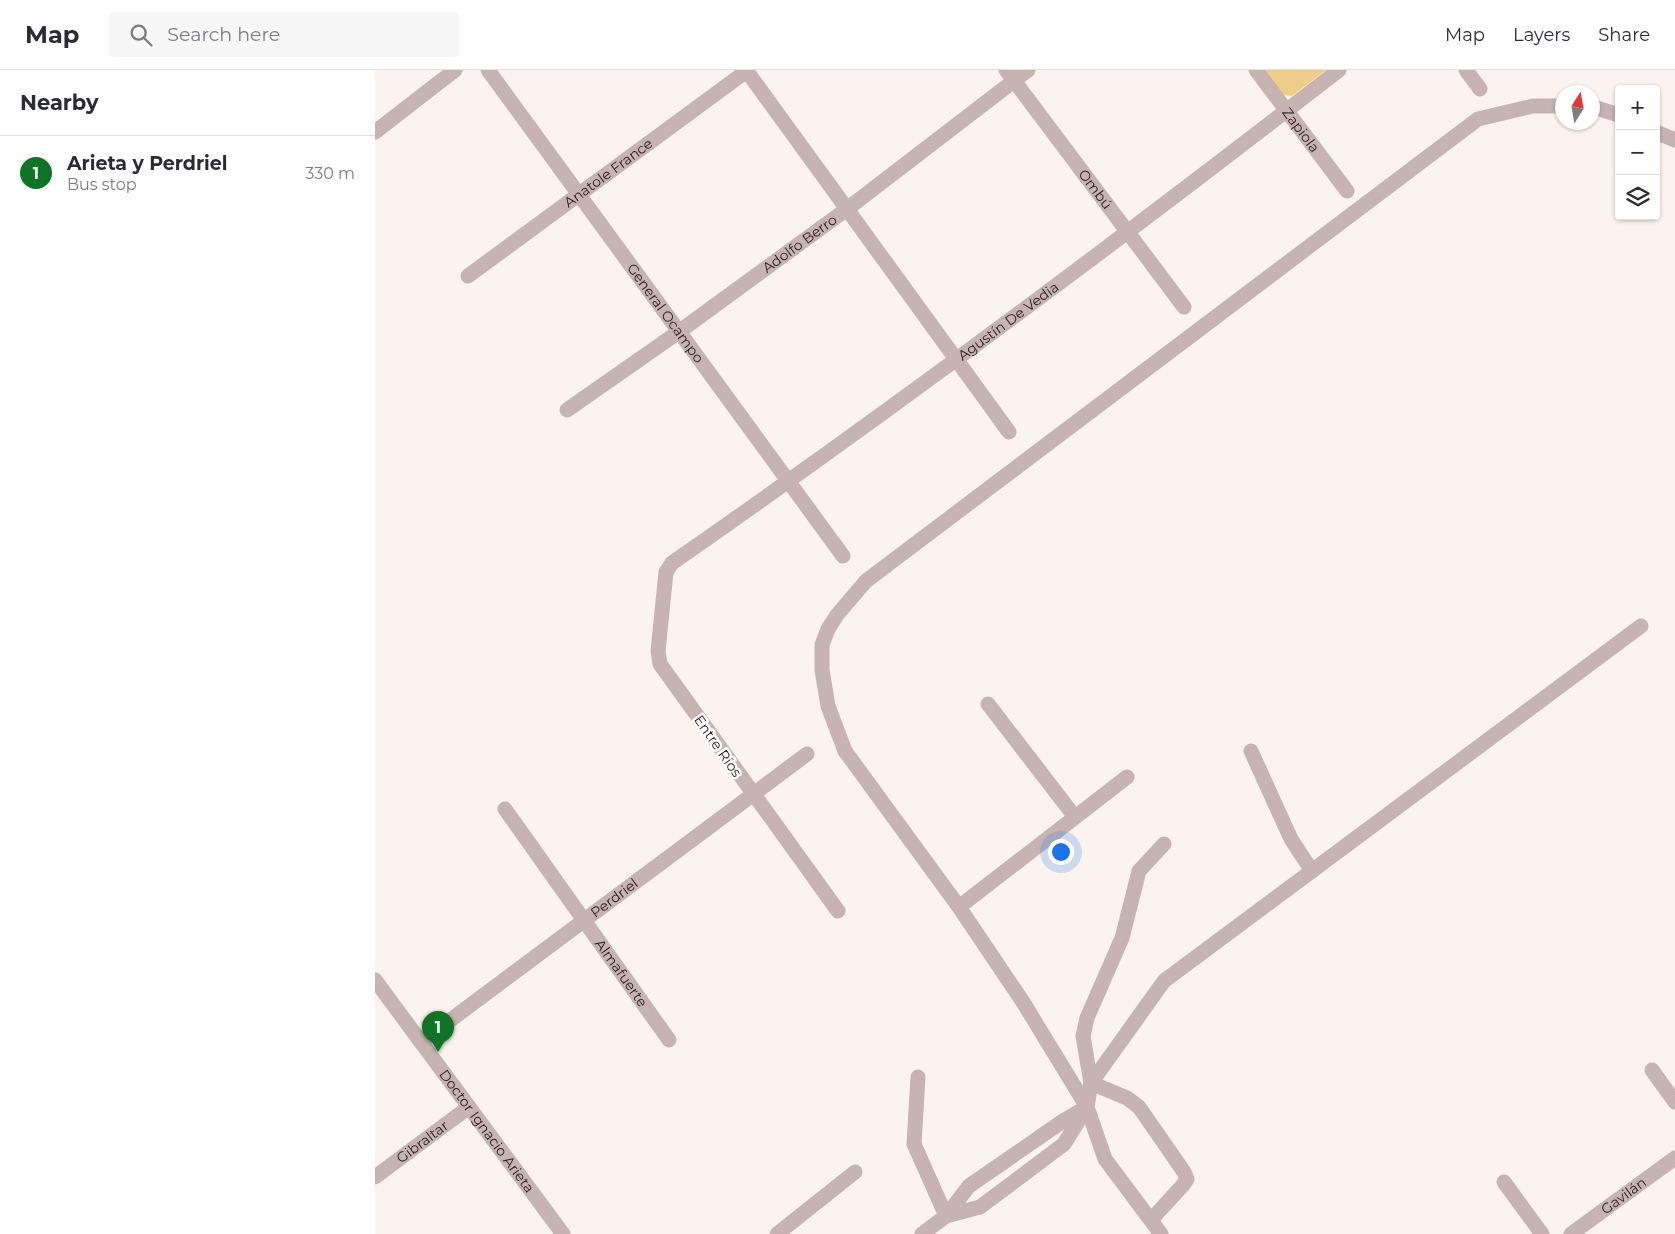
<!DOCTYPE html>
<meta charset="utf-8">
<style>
:root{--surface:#fff;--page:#f7f7f7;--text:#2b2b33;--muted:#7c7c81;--line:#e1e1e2;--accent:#0f7425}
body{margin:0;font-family:Montserrat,sans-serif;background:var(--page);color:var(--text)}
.controls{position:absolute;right:15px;top:15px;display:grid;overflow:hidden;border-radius:5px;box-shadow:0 1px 4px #0004}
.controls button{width:45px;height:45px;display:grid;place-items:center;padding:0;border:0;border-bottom:1px solid var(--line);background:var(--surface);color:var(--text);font:25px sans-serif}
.compass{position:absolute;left:1180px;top:15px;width:45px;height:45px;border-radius:50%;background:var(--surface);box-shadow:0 1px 4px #0004;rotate:11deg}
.you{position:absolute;left:685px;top:781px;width:18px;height:18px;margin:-12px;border:4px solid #fff;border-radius:50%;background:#1a73e8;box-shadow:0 0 0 8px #1a73e833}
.badge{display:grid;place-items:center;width:32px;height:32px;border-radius:50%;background:var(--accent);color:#fff;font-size:16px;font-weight:700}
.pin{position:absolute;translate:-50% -41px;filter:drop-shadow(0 1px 2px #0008)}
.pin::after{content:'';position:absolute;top:26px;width:18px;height:15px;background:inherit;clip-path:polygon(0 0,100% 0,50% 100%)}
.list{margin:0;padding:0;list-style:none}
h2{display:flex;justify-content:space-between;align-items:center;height:65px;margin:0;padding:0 20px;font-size:21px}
h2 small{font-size:16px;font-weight:400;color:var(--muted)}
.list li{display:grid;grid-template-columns:32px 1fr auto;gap:15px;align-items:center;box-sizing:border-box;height:75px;padding:0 20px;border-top:1px solid var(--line)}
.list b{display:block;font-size:19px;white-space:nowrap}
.list p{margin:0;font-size:16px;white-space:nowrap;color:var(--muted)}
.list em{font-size:16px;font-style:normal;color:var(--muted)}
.icon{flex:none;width:28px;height:28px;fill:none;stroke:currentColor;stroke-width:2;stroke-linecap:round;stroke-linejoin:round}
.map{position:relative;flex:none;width:1300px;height:1164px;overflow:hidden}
header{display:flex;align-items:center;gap:30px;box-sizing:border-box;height:70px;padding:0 25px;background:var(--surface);border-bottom:1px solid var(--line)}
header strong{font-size:24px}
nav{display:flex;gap:28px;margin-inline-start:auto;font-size:18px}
.search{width:350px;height:45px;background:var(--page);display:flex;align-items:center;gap:12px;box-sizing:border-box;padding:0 18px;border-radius:5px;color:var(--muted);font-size:19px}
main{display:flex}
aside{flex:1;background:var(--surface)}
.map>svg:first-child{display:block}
.green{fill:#eecd8a}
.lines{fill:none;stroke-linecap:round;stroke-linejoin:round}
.minor{stroke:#c7b3b2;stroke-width:15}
.labels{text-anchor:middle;stroke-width:5;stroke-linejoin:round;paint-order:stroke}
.street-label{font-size:14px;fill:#2e201a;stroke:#fff}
</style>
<header>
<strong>Map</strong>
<div class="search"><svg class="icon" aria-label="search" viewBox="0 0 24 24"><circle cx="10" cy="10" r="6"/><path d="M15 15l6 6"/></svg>Search here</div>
<nav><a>Map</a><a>Layers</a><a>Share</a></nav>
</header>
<main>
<aside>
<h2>Nearby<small></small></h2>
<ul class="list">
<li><span class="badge">1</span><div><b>Arieta y Perdriel</b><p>Bus stop</p></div><em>330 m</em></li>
</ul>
</aside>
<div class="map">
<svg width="1300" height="1164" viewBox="0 0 1300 1164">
<rect width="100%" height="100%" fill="#fbf3f0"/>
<path class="green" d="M890,0H951L917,26L908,25Z"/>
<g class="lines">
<g class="minor">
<path id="s1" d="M113,0L468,486"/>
<path d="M371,0L634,362"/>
<path id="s2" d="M631,0L809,237"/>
<path id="s3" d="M881,0L972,121"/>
<path d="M1091,0L1105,19"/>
<path d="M1218,37L1244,45"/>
<path d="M0,62L80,0"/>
<path d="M1281,62L1300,70"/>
<path id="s4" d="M93,206L373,0"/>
<path id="s5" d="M192,340L305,261L472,139L653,0"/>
<path d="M613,634L700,747"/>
<path d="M876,681L916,769L937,801"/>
<path id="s6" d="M130,739L294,970"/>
<path d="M584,837L752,707"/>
<path id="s7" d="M463,841L285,594L283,581L291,502L297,493C524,335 746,169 964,0"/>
<path id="s8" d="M0,910L188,1164"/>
<path id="s9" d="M46,972L432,684"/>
<path d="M1277,1000L1300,1032"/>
<path d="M543,1007L539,1074L571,1146L547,1164"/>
<path d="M712,1037L688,1051L594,1116L571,1146L605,1137L689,1074L712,1037L716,1013L789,911L1266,556"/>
<path id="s10" d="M0,1107L94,1037"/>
<path d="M1129,1112L1167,1164"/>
<path d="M776,1150L808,1115L812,1109L809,1102L764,1037L752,1028L716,1013L708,966L712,948L747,868L764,801L789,774"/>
<path d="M402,1164L480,1102"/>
<path d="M786,1164L730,1089L712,1037L648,932L584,837L470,681L453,636L447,600V575L453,559L462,545L491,511L1103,49L1158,36H1188"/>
<path id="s11" d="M1196,1164L1300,1088"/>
</g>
</g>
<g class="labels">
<g class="street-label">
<text dy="5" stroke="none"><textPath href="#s3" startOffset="75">Zapiola</textPath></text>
<text dy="5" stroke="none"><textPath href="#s4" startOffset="174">Anatole France</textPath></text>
<text dy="5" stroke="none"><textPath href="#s2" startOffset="149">Ombú</textPath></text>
<text dy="5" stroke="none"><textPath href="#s5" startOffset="286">Adolfo Berro</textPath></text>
<text dy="5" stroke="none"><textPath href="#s1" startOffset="301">General Ocampo</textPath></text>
<text dy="5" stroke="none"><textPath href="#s7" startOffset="822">Agustín De Vedia</textPath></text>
<text transform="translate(343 676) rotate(55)" y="5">Entre Ríos</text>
<text dy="5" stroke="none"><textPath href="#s9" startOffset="241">Perdriel</textPath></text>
<text dy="5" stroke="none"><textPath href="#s6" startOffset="201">Almafuerte</textPath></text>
<text dy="5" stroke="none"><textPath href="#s8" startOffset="188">Doctor Ignacio Arieta</textPath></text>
<text dy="5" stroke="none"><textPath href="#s10" startOffset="59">Gibraltar</textPath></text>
<text dy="5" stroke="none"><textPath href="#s11" startOffset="65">Gavilán</textPath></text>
</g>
</g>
</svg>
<div class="controls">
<button>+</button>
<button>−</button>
<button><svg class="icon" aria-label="layers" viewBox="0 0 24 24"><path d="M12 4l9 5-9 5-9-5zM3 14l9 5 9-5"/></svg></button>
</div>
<svg class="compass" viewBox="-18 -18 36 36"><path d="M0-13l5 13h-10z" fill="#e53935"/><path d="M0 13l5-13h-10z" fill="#7c7c81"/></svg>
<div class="you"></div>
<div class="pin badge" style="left:63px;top:982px">1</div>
</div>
</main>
